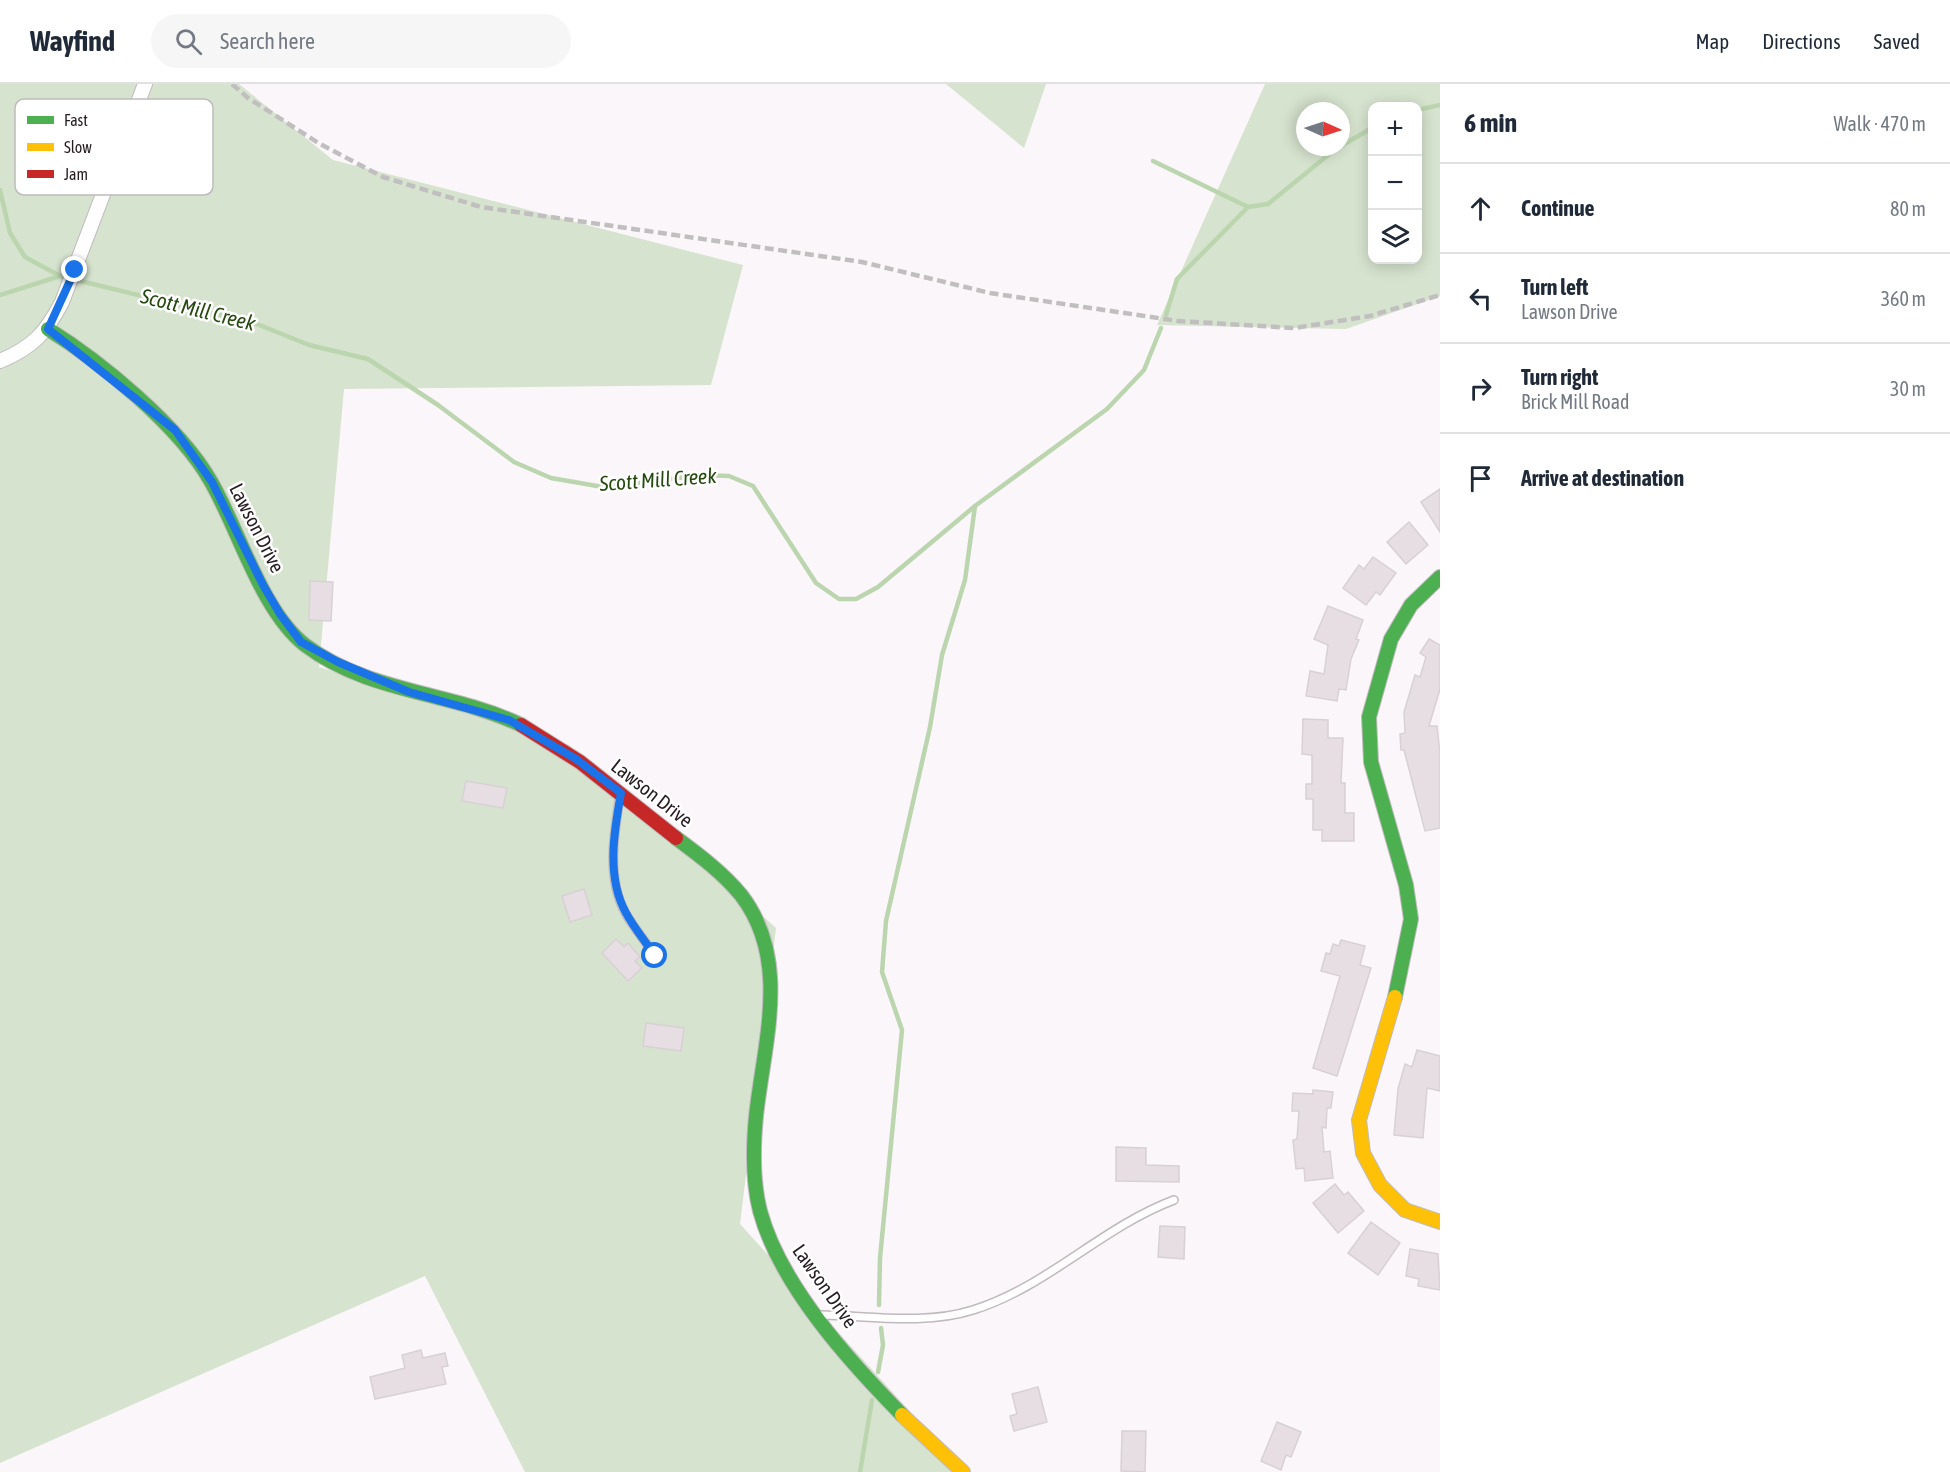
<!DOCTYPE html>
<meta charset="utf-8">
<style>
:root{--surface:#fff;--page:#f6f6f7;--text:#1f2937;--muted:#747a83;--line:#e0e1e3}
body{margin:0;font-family:"Asap Condensed",sans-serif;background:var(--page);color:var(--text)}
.controls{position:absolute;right:18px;top:18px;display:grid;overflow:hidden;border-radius:12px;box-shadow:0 3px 15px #0003}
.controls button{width:54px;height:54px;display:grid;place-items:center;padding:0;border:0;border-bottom:2px solid var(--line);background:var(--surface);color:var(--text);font:30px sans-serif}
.compass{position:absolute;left:1296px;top:18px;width:54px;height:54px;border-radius:50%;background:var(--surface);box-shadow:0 3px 15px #0003;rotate:93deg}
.stop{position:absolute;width:18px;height:18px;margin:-14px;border:4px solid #1a73e8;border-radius:50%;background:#fff}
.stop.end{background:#1a73e8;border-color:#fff;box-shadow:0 2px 6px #0008}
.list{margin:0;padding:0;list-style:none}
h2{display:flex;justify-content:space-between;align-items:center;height:78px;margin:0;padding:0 24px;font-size:26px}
h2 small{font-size:20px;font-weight:400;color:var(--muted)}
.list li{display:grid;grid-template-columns:39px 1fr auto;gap:18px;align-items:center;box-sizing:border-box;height:90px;padding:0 24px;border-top:2px solid var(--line)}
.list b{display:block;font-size:22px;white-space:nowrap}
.list p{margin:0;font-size:20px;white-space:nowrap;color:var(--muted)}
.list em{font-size:20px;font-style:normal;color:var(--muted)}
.icon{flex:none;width:33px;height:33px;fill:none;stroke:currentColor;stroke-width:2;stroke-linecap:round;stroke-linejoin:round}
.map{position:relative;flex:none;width:1440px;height:1388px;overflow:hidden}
header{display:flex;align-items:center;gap:36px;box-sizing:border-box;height:84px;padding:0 30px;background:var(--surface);border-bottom:2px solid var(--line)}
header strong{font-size:28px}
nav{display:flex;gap:33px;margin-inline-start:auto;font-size:21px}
.search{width:420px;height:54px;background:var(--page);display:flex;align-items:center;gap:15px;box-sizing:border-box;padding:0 21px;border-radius:33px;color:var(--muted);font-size:22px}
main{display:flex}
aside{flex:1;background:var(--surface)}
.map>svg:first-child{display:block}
.green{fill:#d6e3ce;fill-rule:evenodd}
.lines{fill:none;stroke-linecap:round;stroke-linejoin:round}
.stream{stroke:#bbd5af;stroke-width:4.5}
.building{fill:#e6dee3;stroke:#d8d0d5;stroke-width:1.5}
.lane-casing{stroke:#c0babe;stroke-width:10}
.street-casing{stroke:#c0babe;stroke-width:16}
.fast-casing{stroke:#c0babe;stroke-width:16}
.slow-casing{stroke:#c0babe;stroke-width:16}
.jam-casing{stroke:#c0babe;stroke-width:16}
.lane{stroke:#fefefe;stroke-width:7}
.street{stroke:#fefefe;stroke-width:14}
.fast{stroke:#4caf50;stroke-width:14}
.slow{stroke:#ffc107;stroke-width:14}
.jam{stroke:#c62828;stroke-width:14}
.rail{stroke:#c0bebf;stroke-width:4.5;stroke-dasharray:9 4.5;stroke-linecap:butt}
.route{stroke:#1a73e8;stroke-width:8}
.labels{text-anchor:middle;stroke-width:5;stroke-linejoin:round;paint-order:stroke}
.street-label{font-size:20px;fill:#261d23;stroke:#fff}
.water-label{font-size:21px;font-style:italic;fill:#25490f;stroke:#fff}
.key{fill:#fff;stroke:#bebbbd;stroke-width:1.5}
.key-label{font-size:16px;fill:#261d23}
</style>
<header>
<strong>Wayfind</strong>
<div class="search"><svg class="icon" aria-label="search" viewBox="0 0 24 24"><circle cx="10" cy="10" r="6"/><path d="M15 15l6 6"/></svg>Search here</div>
<nav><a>Map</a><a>Directions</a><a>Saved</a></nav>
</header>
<main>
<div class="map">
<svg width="1440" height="1388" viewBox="0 0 1440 1388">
<rect width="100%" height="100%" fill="#fbf6f9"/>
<g class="green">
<path d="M0,0H239L333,76L743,181L711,301L344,305L319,583L569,661L776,844L740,1140L965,1388H525L425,1192L0,1379Z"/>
<path d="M946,0H1046L1024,64Z"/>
<path d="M1265,0H1440V212L1346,245L1157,241ZM1418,22V176H1372V22ZM1305,27H1341V63H1305Z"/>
</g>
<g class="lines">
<g class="stream">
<path d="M1418,26L1440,21"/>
<path d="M1341,62L1372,44"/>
<path d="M1153,77L1248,123"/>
<path d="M0,106L10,149L25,173L60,192"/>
<path d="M0,211L60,192L257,240L309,261L368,275L438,321L514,378L551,394L603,403L704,391L729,392L753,402L816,499L839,515H856L878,503L975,422L1107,325L1144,286L1161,244"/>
<path d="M1166,231L1177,195L1248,123L1268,120L1338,63"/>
<path d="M879,1221L880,1174L902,946L882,888L886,837L930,643L942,571L965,496L975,422"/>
<path d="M878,1288L883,1261L881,1244"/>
<path d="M860,1388L872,1316"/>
</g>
</g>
<g class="building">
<path d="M1440,405V448L1421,418Z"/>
<path d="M1409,438L1428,461L1406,480L1387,458Z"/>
<path d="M1373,473L1396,489L1380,511L1376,508L1366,521L1343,504L1359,481L1364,485Z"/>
<path d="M310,497L333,498L331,537L309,536Z"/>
<path d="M1328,522L1363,536L1356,555L1359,556L1351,575L1346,606L1339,605L1337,617L1306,612L1310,587L1324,590L1328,561L1314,555Z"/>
<path d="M1429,555L1440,561V605L1429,642H1437L1440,670V744L1425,747L1404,666H1401L1400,650L1405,649L1404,628L1415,591L1420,593L1426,573L1420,569Z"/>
<path d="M1303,635L1328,636V654H1343L1341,699H1345V729H1354V757H1322V746H1313V715H1306V700H1312V671L1302,670Z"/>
<path d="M466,697L507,704L503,724L462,717Z"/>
<path d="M584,805L592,831L570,838L562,812Z"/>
<path d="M616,855L624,863L628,859L640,873L635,877L642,884L628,897L602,869Z"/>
<path d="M1341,856L1365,862L1360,881L1371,884L1337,992L1313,984L1340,892L1321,887L1326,869L1330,870L1333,860L1339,862Z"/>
<path d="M646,939L684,944L681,967L643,962Z"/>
<path d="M1417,966L1440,972V1007L1427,1004L1423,1054L1394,1051L1398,1005L1405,980L1412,983Z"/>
<path d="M1313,1006L1333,1008L1331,1024H1327L1326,1044L1322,1043L1324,1068L1330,1067L1333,1094L1305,1097L1304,1084L1296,1085L1293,1056L1297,1055L1299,1027H1292L1293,1009L1313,1010Z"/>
<path d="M1116,1063L1146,1064V1081L1179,1082V1098L1116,1097Z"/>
<path d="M1335,1100L1344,1111L1348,1108L1364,1127L1338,1149L1313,1119Z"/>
<path d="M1371,1138L1400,1159L1378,1191L1348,1169Z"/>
<path d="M1160,1142L1185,1143L1184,1175L1158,1173Z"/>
<path d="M1410,1165L1438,1170L1440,1206L1418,1202L1419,1195L1406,1192Z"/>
<path d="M421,1266L423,1274L445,1269L448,1282L442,1283L446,1300L375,1315L370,1293L405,1284L402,1271Z"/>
<path d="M1038,1303L1047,1338L1014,1347L1010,1332L1017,1330L1012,1310Z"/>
<path d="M1277,1338L1301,1348L1291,1373L1286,1371L1281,1386L1261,1377Z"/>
<path d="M1122,1347H1146L1145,1388L1121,1387Z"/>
</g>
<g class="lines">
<defs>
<g id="lane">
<path d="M620,712C614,749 606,795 626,830C634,844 646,858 655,872"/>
<path d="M822,1231C871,1232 926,1241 973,1226C1047,1203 1102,1143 1174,1116"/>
</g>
<path id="street" d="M0,277C33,263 46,249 62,218L145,0"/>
<g id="fast">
<path d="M48,245C101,278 179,342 210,396C238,443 261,527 305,561C368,609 452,608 521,641"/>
<path d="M676,754C699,771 723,789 741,811C791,876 764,958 756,1032C753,1063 752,1096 760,1127C780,1201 849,1277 902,1331"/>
<path d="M1395,913L1411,835L1406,801L1371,678L1369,633L1391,555L1411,521L1440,493"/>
</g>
<g id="slow">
<path d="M1395,913L1359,1036L1363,1069L1380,1101L1405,1126L1440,1138"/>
<path d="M902,1331L963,1388"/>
</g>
<path id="jam" d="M521,641L580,678L676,754"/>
</defs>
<use href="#lane" class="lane-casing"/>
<use href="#street" class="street-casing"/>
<use href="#fast" class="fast-casing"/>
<use href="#slow" class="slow-casing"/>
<use href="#jam" class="jam-casing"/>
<use href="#lane" class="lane"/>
<use href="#street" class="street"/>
<use href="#fast" class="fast"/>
<use href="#slow" class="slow"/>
<use href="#jam" class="jam"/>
<path class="rail" d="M232,0L248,14L320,60L383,93L481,123L862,178L990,209L1178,237L1294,244L1370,232L1440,211"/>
</g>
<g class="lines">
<path class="route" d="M75,186L48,245L175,346L212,398L263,501L280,530L301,558L338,578L409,608L509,636L576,675L621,709C614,747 606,793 626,829C634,844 646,858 655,872"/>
</g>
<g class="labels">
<g class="street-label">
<text transform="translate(257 444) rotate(63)" y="7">Lawson Drive</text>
<text transform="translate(652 709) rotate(38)" y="7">Lawson Drive</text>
<text transform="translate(825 1202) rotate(55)" y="7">Lawson Drive</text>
</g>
<g class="water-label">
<text transform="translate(198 226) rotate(14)" y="7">Scott Mill Creek</text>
<text transform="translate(658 396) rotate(-4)" y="7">Scott Mill Creek</text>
</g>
</g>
<rect x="15" y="15" width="198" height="96" rx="9" class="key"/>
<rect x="27" y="32" width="27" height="8" fill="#4caf50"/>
<rect x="27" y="59" width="27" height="8" fill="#ffc107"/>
<rect x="27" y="86" width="27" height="8" fill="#c62828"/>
<g class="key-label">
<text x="64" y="42">Fast</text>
<text x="64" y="69">Slow</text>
<text x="64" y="96">Jam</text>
</g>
</svg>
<div class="controls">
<button>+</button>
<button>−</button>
<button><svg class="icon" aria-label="layers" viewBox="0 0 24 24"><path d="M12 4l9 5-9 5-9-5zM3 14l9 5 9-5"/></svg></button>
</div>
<svg class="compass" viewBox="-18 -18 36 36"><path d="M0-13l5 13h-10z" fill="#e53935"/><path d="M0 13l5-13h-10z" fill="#747a83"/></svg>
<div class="stop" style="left:655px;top:872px"></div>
<div class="stop end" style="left:75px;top:186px"></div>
</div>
<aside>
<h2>6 min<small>Walk · 470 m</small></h2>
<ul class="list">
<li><svg class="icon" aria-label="ahead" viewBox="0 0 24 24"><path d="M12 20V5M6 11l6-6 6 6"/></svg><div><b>Continue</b></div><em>80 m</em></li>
<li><svg class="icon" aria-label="left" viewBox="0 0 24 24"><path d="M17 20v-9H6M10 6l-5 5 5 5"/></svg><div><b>Turn left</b><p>Lawson Drive</p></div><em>360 m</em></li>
<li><svg class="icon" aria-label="right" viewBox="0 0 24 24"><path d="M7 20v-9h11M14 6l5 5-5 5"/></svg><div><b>Turn right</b><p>Brick Mill Road</p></div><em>30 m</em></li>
<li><svg class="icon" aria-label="arrive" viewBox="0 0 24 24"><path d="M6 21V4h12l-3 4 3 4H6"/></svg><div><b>Arrive at destination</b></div></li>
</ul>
</aside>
</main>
